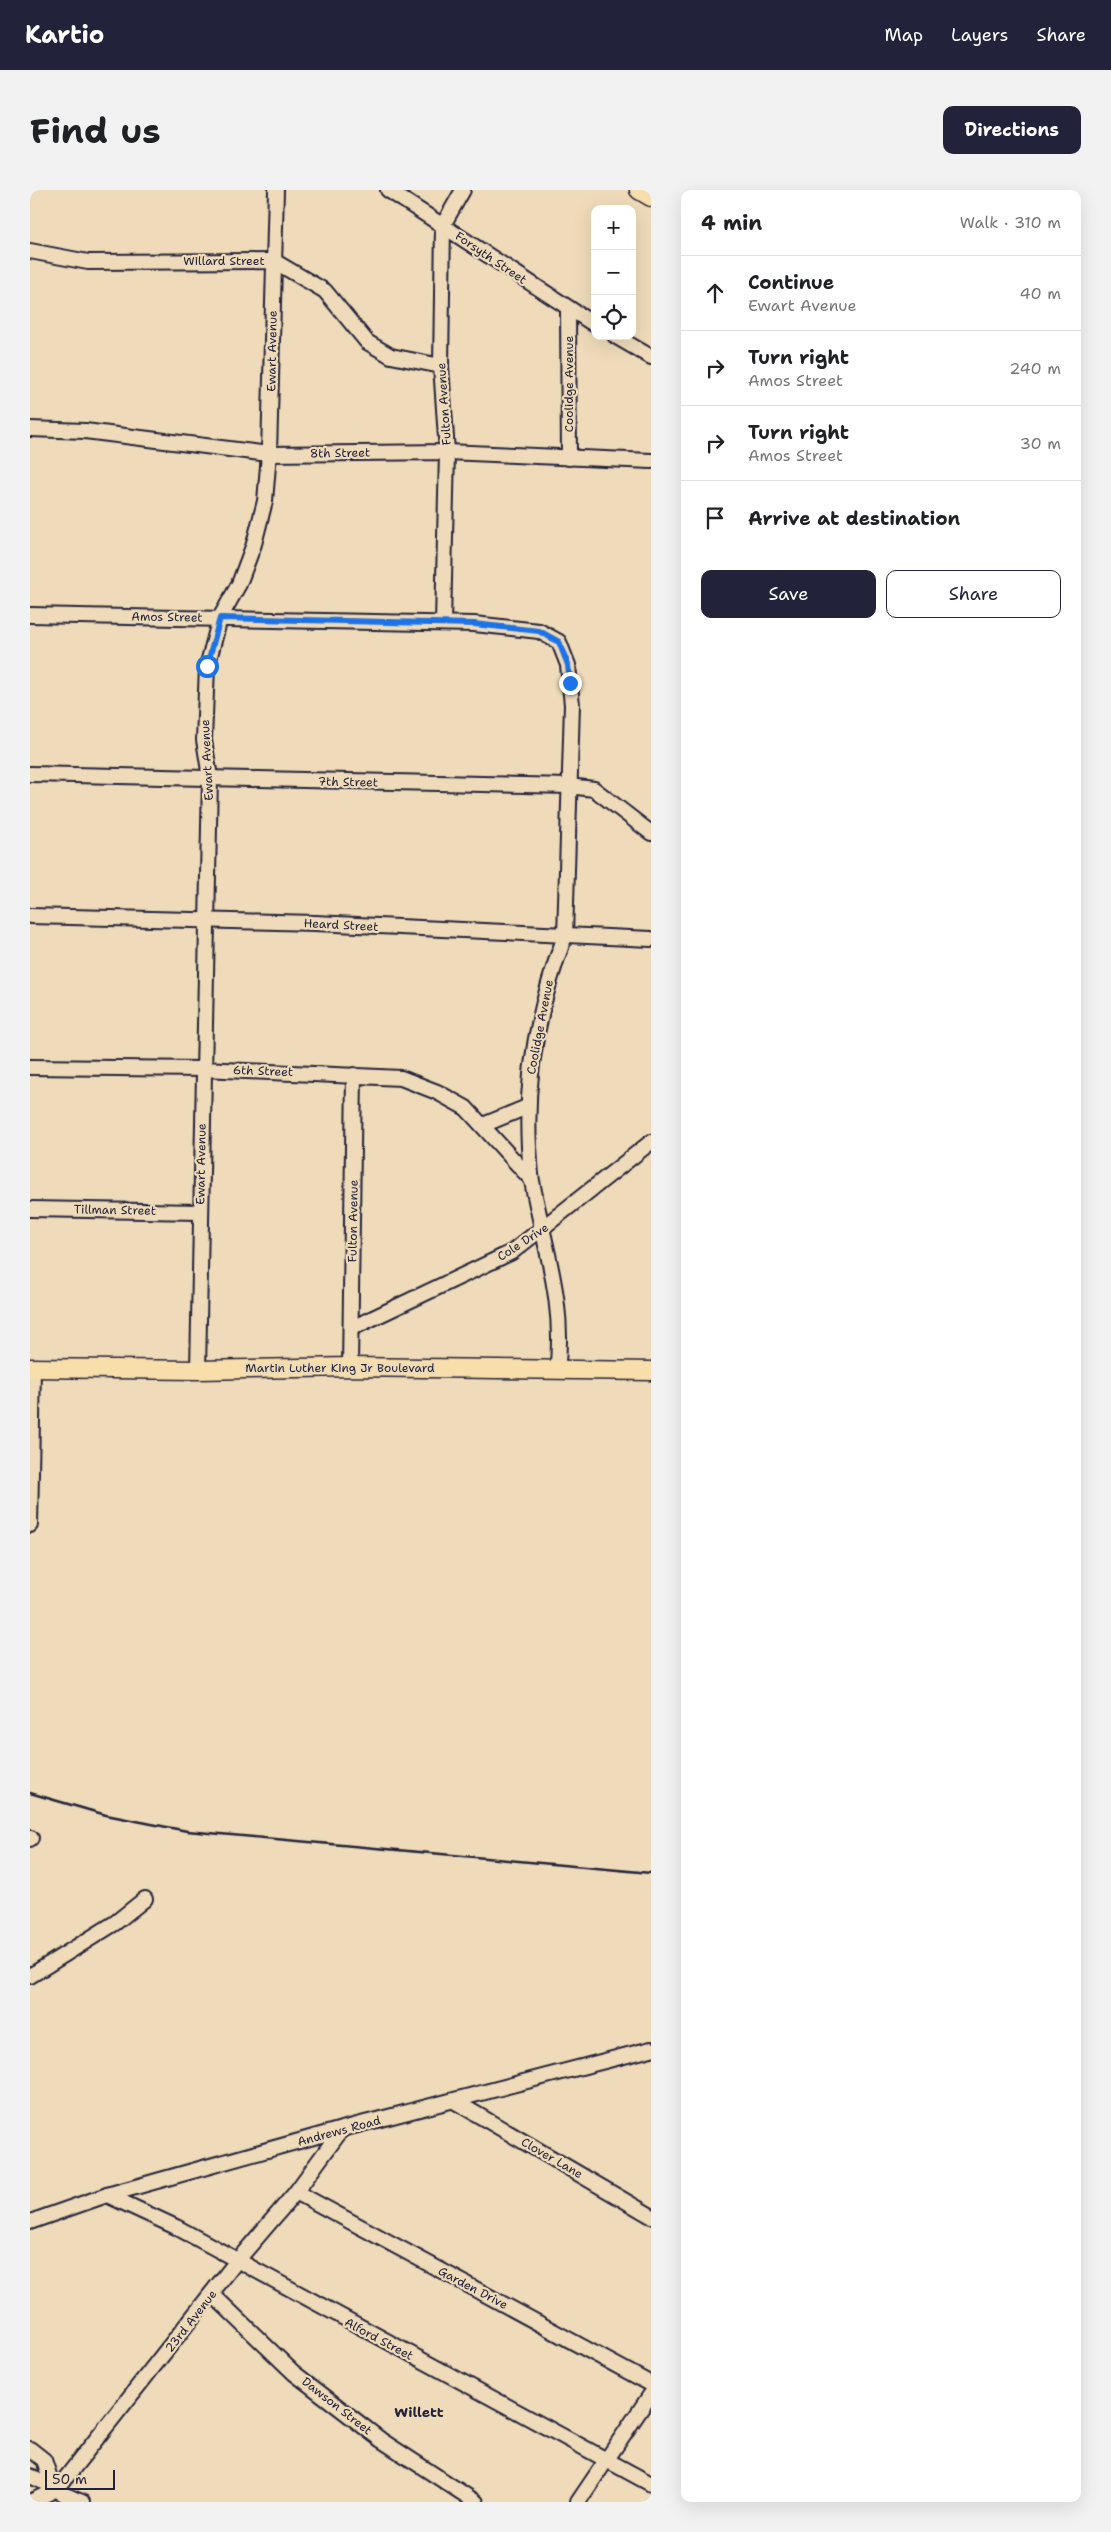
<!DOCTYPE html>
<meta charset="utf-8">
<style>
:root{--surface:#fff;--page:#f2f2f2;--text:#202124;--muted:#757577;--line:#e0e0e0;--accent:#22223b}
body{margin:0;font-family:"Shantell Sans",sans-serif;background:var(--page);color:var(--text)}
.controls{position:absolute;right:15px;top:15px;display:grid;overflow:hidden;border-radius:10px;box-shadow:0 5px 20px #0002}
.controls button{width:45px;height:45px;display:grid;place-items:center;padding:0;border:0;border-bottom:1px solid var(--line);background:var(--surface);color:var(--text);font:25px sans-serif}
.scale{position:absolute;left:15px;bottom:12px;width:70px;box-sizing:border-box;padding-left:5px;border:2px solid #22223b;border-top:0;font-size:14px;line-height:18px;white-space:nowrap;color:#22223b;-webkit-text-stroke:4px #efdbb9;paint-order:stroke}
.stop{position:absolute;width:15px;height:15px;margin:-11px;border:4px solid #1a73e8;border-radius:50%;background:#fff}
.stop.end{background:#1a73e8;border-color:#fff;box-shadow:0 1px 5px #0008}
.list{margin:0;padding:0;list-style:none}
h2{display:flex;justify-content:space-between;align-items:center;height:65px;margin:0;padding:0 20px;font-size:21px}
h2 small{font-size:16px;font-weight:400;color:var(--muted)}
.list li{display:grid;grid-template-columns:32px 1fr auto;gap:15px;align-items:center;box-sizing:border-box;height:75px;padding:0 20px;border-top:1px solid var(--line)}
.list b{display:block;font-size:19px;white-space:nowrap}
.list p{margin:0;font-size:16px;white-space:nowrap;color:var(--muted)}
.list em{font-size:16px;font-style:normal;color:var(--muted)}
.actions{display:flex;gap:10px;padding:15px 20px}
.actions a{flex:1;padding:11px 0;border:1px solid var(--accent);border-radius:10px;text-align:center;font-size:18px;color:var(--accent)}
.actions .main{background:var(--accent);color:#fff}
.icon{flex:none;width:28px;height:28px;fill:none;stroke:currentColor;stroke-width:2;stroke-linecap:round;stroke-linejoin:round}
.map{position:relative;flex:none;width:621px;height:2312px;overflow:hidden;border-radius:10px}
header{display:flex;align-items:center;gap:30px;box-sizing:border-box;height:70px;padding:0 25px;background:var(--accent);color:#fff}
header strong{font-size:24px}
nav{display:flex;gap:28px;margin-inline-start:auto;font-size:18px}
.intro{display:flex;align-items:center;justify-content:space-between;box-sizing:border-box;height:120px;padding:0 30px}
h1{margin:0;font-size:35px}
.button{padding:12px 22px;border-radius:10px;background:var(--accent);color:#fff;font-size:18px;font-weight:700}
main{display:flex;gap:30px;padding:0 30px}
aside{flex:1;background:var(--surface);border-radius:10px;box-shadow:0 5px 20px #0002}
.map>svg:first-child{display:block}
.lines{fill:none;stroke-linecap:round;stroke-linejoin:round}
.minor-casing{stroke:#22223b;stroke-width:18}
.major-casing{stroke:#22223b;stroke-width:21}
.minor{stroke:#efdbb9;stroke-width:14}
.major{stroke:#f8deab;stroke-width:18}
.rail{stroke:#22223b;stroke-width:2.5}
.route{stroke:#1a73e8;stroke-width:6}
.labels{text-anchor:middle;stroke-width:4.5;stroke-linejoin:round;paint-order:stroke}
.street-label{font-size:12px;fill:#22223b;stroke:#efdbb9}
.neighbourhood-label{font-size:14px;font-weight:bold;fill:#22223b;stroke:#efdbb9}
</style>
<header>
<strong>Kartio</strong>
<nav><a>Map</a><a>Layers</a><a>Share</a></nav>
</header>
<div class="intro"><h1>Find us</h1><a class="button">Directions</a></div>
<main>
<div class="map">
<svg width="621" height="2312" viewBox="0 0 621 2312">
<rect width="100%" height="100%" fill="#efdbb9"/>
<filter id="ink" filterUnits="userSpaceOnUse"><feTurbulence type="fractalNoise" baseFrequency=".02" numOctaves="2"/><feDisplacementMap in="SourceGraphic" scale="10" xChannelSelector="R" yChannelSelector="G"/><feConvolveMatrix kernelMatrix="1 2 1 2 8 2 1 2 1" color-interpolation-filters="sRGB"/></filter>
<g filter="url(#ink)">
<g class="lines">
<defs>
<g id="minor">
<path d="M358,0L565,135"/>
<path d="M0,61L58,72L244,71L295,101L337,152L361,166L411,176"/>
<path d="M538,119L539,268"/>
<path d="M585,146L621,167"/>
<path d="M0,239L55,241L239,264L417,262L621,271"/>
<path d="M0,425L444,434L509,441L529,452L538,475L542,515L535,746C509,814 495,884 499,957C500,968 500,980 502,991C514,1056 536,1114 527,1181"/>
<path d="M413,433L417,262L411,176L413,35L433,0"/>
<path d="M0,584L539,596L564,599L621,643"/>
<path d="M0,726L285,733L621,749"/>
<path d="M0,877L173,879L371,888L407,902L436,918L501,989"/>
<path d="M453,935L497,917"/>
<path d="M0,1019L170,1022"/>
<path d="M322,1138L482,1062L621,952"/>
<path d="M320,1177L324,885"/>
<path d="M168,1180L180,587L174,550L177,477L190,428L209,394L224,354L235,311L239,264L246,0"/>
<path d="M0,1335L3,1178"/>
<path d="M0,1649L1,1648"/>
<path d="M0,1786L85,1733L115,1709"/>
<path d="M424,1911L621,2026"/>
<path d="M266,2002L621,2194"/>
<path d="M77,2005L146,2037L621,2294"/>
<path d="M0,2032L77,2005L312,1939L621,1859"/>
<path d="M182,2104L264,2183L351,2250L446,2312"/>
<path d="M0,2259L14,2270L22,2294"/>
<path d="M0,2286C19,2293 33,2306 52,2312"/>
<path d="M0,2312L27,2299L206,2072L266,2002L312,1939"/>
<path d="M548,2312L621,2204"/>
</g>
<g id="major">
<path d="M609,0L621,7"/>
<path d="M0,1178L168,1180L320,1177L621,1181"/>
</g>
</defs>
<use href="#minor" class="minor-casing"/>
<use href="#major" class="major-casing"/>
<use href="#minor" class="minor"/>
<use href="#major" class="major"/>
<path class="rail" d="M0,1603L76,1625L157,1641L621,1683"/>
</g>
</g>
<g class="lines" filter="url(#ink)">
<path class="route" d="M177,476L190,428L444,434L509,441L529,452L538,475L540,493"/>
</g>
<g class="labels">
<g class="street-label">
<text transform="translate(461 68) rotate(34)" y="4">Forsyth Street</text>
<text x="194" y="75">Willard Street</text>
<text transform="translate(242 161) rotate(-89)" y="4">Ewart Avenue</text>
<text transform="translate(539 194) rotate(-90)" y="4">Coolidge Avenue</text>
<text transform="translate(414 214) rotate(-94)" y="4">Fulton Avenue</text>
<text transform="translate(310 263) rotate(-1)" y="4">8th Street</text>
<text transform="translate(137 427) rotate(1)" y="4">Amos Street</text>
<text transform="translate(177 570) rotate(-93)" y="4">Ewart Avenue</text>
<text transform="translate(318 592) rotate(1)" y="4">7th Street</text>
<text transform="translate(311 735) rotate(3)" y="4">Heard Street</text>
<text transform="translate(510 837) rotate(-79)" y="4">Coolidge Avenue</text>
<text transform="translate(233 881) rotate(2)" y="4">6th Street</text>
<text transform="translate(171 974) rotate(-89)" y="4">Ewart Avenue</text>
<text transform="translate(85 1020) rotate(1)" y="4">Tillman Street</text>
<text transform="translate(323 1031) rotate(-89)" y="4">Fulton Avenue</text>
<text transform="translate(493 1052) rotate(-33)" y="4">Cole Drive</text>
<text x="310" y="1182">Martin Luther King Jr Boulevard</text>
<text transform="translate(309 1941) rotate(-15)" y="4">Andrews Road</text>
<text transform="translate(522 1968) rotate(30)" y="4">Clover Lane</text>
<text transform="translate(443 2098) rotate(28)" y="4">Garden Drive</text>
<text transform="translate(161 2131) rotate(-52)" y="4">23rd Avenue</text>
<text transform="translate(349 2149) rotate(28)" y="4">Alford Street</text>
<text transform="translate(307 2216) rotate(38)" y="4">Dawson Street</text>
</g>
<g class="neighbourhood-label">
<text x="389" y="2227">Willett</text>
</g>
</g>
</svg>
<div class="controls">
<button>+</button>
<button>−</button>
<button><svg class="icon" aria-label="locate" viewBox="0 0 24 24"><circle cx="12" cy="12" r="6"/><path d="M12 2v4M12 18v4M2 12h4M18 12h4"/></svg></button>
</div>
<div class="scale">50 m</div>
<div class="stop" style="left:177px;top:476px"></div>
<div class="stop end" style="left:540px;top:493px"></div>
</div>
<aside>
<h2>4 min<small>Walk · 310 m</small></h2>
<ul class="list">
<li><svg class="icon" aria-label="ahead" viewBox="0 0 24 24"><path d="M12 20V5M6 11l6-6 6 6"/></svg><div><b>Continue</b><p>Ewart Avenue</p></div><em>40 m</em></li>
<li><svg class="icon" aria-label="right" viewBox="0 0 24 24"><path d="M7 20v-9h11M14 6l5 5-5 5"/></svg><div><b>Turn right</b><p>Amos Street</p></div><em>240 m</em></li>
<li><svg class="icon" aria-label="right" viewBox="0 0 24 24"><path d="M7 20v-9h11M14 6l5 5-5 5"/></svg><div><b>Turn right</b><p>Amos Street</p></div><em>30 m</em></li>
<li><svg class="icon" aria-label="arrive" viewBox="0 0 24 24"><path d="M6 21V4h12l-3 4 3 4H6"/></svg><div><b>Arrive at destination</b></div></li>
</ul>
<div class="actions"><a class="main">Save</a><a>Share</a></div>
</aside>
</main>
